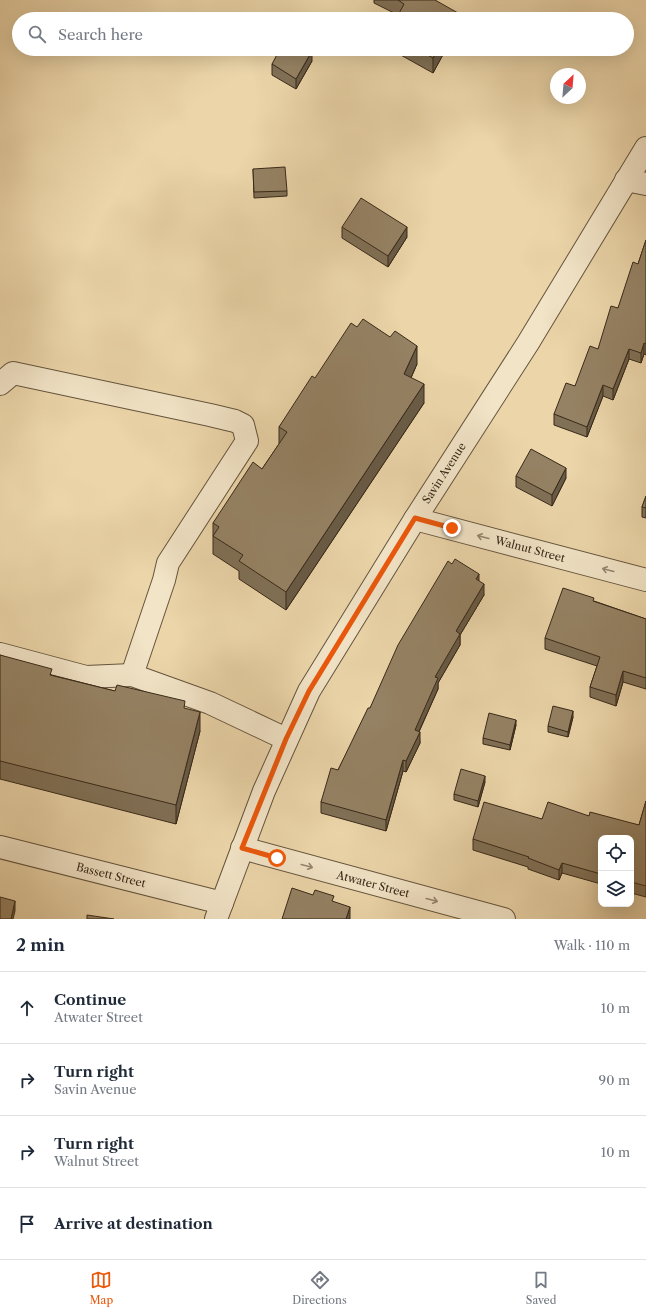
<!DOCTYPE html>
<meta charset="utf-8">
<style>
:root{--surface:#fff;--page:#f2f2f3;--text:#1f2937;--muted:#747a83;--line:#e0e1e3;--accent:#ea580c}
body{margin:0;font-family:"Libre Caslon Text",serif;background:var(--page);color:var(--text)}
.controls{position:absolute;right:12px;bottom:12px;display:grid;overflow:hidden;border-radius:8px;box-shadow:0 4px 16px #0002}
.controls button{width:36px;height:36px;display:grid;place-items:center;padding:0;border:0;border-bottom:1px solid var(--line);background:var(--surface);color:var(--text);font:20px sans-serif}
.compass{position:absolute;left:550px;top:68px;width:36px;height:36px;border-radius:50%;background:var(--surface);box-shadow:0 4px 16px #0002;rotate:26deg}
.stop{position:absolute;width:12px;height:12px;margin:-9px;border:3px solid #ea580c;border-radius:50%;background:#fff}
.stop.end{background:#ea580c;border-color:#fff;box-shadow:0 1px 4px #0008}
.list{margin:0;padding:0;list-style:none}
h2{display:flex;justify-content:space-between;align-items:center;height:52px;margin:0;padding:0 16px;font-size:17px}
h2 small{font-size:13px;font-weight:400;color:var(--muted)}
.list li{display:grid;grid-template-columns:26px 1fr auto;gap:12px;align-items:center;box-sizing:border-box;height:72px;padding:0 16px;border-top:1px solid var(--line)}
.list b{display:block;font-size:15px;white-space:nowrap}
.list p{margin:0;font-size:13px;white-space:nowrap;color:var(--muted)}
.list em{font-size:13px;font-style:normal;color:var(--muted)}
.icon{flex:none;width:22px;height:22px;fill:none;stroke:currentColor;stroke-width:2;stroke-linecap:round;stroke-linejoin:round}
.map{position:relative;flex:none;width:646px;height:919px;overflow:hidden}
.search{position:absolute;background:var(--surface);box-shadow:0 4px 16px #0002;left:12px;right:12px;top:12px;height:44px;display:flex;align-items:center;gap:10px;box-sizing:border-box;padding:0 14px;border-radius:22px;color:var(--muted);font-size:15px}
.sheet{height:340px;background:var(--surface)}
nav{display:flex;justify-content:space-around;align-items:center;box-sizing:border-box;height:56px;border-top:1px solid var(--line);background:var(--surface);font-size:11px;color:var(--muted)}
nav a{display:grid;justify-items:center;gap:2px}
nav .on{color:var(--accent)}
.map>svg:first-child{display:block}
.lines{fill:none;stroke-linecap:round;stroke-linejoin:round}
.minor-casing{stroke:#65543d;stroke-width:24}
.minor{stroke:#f2e4c7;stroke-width:22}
.wall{fill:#807056;stroke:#382919}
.shaded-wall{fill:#685b46;stroke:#382919}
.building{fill:#958264;stroke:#382919}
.oneway{stroke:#958670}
.route{stroke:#ea580c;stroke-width:5}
.labels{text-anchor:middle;stroke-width:3;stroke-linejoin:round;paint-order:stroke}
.street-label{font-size:11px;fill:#382919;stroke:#f2e4c7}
</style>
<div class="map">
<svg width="646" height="919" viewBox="0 0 646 919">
<rect width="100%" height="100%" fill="#ebd5a9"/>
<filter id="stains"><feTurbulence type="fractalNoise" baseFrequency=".005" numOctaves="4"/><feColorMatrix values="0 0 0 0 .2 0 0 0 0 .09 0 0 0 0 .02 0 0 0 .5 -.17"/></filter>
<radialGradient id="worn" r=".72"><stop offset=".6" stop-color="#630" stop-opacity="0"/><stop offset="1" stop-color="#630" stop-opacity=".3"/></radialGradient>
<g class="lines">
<defs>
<g id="minor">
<path d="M626,180L646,184"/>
<path d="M0,384L13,373L210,415L235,421L243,425L247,441L168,563L164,580L132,675L210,703L286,739"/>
<path d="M415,519L646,580"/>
<path d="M0,654L86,677L132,675"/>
<path d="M0,847L222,903"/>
<path d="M242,848L504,919"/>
<path d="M216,919L264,791L309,691L415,519L528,343L646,148"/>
</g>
</defs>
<use href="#minor" class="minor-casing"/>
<use href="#minor" class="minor"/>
</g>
<g class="wall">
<path d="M374,0H435L458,19L398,15L374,3Z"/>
<path d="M390,49H446L433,73Z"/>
<path d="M312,61L296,89L272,75V64Z"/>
<path d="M253,169L287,191V196L254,198Z"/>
<path d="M342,227L407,237L388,267L342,238Z"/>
<path d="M646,240V355L644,354L641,363L629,359L613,400L603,396L587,437L554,425V414L575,386L598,349L618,308L638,264Z"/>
<path d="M417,364L411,378L424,403L286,610L239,579V571L213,554V523L262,469L279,444V427L315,378Z"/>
<path d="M516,476L566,478L552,506L516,487Z"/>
<path d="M646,496V518L642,517V507Z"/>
<path d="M479,582L484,595L460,635V645L438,683V689L419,732L420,743L406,772L403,771L386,831L321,813V802L338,770L370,708Z"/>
<path d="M594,601L646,619V689L623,682L616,706L590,697V687L597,666L545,649V638Z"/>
<path d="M0,655L52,675L185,709L200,731L176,824L0,779Z"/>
<path d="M573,717L568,737L548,732V726Z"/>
<path d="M516,725L510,750L483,744V738Z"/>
<path d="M485,782L478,807L454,800V794Z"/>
<path d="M646,801V897L631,893V838H601V884L562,873L559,880L528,869V867L473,850V839L542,819L589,816L639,825Z"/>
</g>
<g class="shaded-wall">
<path d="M458,13V19H454Z"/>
<path d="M438,49H446L433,73V58Z"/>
<path d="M312,51V61L296,89V79Z"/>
<path d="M407,227V237L388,267V256Z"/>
<path d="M644,343V354L641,363V353Z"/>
<path d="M417,346V364L404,393V374Z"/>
<path d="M629,349V359L613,400V389Z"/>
<path d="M424,384V403L286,610V592Z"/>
<path d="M603,385V396L587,437V427Z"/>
<path d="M566,468V478L552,506V495Z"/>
<path d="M479,574V584L476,579Z"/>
<path d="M484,584V595L460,635V645L438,683V689L415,740V730L435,677L456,631Z"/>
<path d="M623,671V682L616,706V695Z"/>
<path d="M573,711V717L568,737V732Z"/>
<path d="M200,712V731L176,824V805Z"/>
<path d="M516,720V725L510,750V745Z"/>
<path d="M420,732V743L406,772V761Z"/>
<path d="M403,760V771L386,831V820Z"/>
<path d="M485,776V782L478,807V801Z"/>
<path d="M562,863V873L559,880V870Z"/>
<path d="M15,901V911L13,919H11Z"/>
<path d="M350,907V919H346Z"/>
</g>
<g class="building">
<path d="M398,0H435L458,13L454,19H396L404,4Z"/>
<path d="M280,49H309L312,51L296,79L272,64Z"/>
<path d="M417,49H438L433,58Z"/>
<path d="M285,167L287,191L254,192L253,169Z"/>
<path d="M361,198L407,227L388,256L342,227Z"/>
<path d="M646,240V344L644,343L641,353L629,349L613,389L603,385L587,427L554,414L566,383L575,386L590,346L598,349L611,306L618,308L633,262L638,264Z"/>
<path d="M363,319L390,337L395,331L417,346L404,374L424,384L286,592L239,561L243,555L213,536L219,527L213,523L253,462L262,469L287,432L279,427L312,376L315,378L351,323L357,327Z"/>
<path d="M531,449L566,468L552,495L516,476Z"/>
<path d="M646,496V508L642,507Z"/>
<path d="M455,559L479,574L476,579L484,584L456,631L460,634L435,677L438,678L415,730L420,732L406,761L403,760L386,820L321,802L331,768L338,770L368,708H370L398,645L448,561L452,564Z"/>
<path d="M563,588L594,598L593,601L646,619V678L623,671L616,695L590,687L600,657L545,638Z"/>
<path d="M0,655L52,669L50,675L115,691L117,685L185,701L184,708L200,712L176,805L0,761Z"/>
<path d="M553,706L573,711L568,732L548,726Z"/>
<path d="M489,713L516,720L510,745L483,738Z"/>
<path d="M461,769L485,776L478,801L454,794Z"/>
<path d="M646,801V886L631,882V838H601V874L562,863L559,870L528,858L529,857L473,839L484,802L542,819L548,802L589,816L590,812L639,825Z"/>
<path d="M292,888L313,895L315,890L334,896L332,901L350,907L346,919H282Z"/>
<path d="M0,897L15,901L11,919H0Z"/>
<path d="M87,915L114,919H87Z"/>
</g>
<defs><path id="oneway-shaft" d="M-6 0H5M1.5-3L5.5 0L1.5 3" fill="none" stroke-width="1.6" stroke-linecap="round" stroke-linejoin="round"/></defs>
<g class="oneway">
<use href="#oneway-shaft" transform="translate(483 537) rotate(-165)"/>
<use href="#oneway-shaft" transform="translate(608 570) rotate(-165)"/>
<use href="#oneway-shaft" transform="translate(307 866) rotate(15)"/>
<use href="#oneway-shaft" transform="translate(432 900) rotate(15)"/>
</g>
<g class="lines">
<path class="route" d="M277,858L242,848L286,739L309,691L415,518L452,528"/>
</g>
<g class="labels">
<g class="street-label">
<text transform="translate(444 473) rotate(-57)" y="4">Savin Avenue</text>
<text transform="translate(530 549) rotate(15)" y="4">Walnut Street</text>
<text transform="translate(111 875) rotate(14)" y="4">Bassett Street</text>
<text transform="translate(373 884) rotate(15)" y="4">Atwater Street</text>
</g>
</g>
<rect width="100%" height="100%" filter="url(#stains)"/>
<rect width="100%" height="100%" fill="url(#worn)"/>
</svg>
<div class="controls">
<button><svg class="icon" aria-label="locate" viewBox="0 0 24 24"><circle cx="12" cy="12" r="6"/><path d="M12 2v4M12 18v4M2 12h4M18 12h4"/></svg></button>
<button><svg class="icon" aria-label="layers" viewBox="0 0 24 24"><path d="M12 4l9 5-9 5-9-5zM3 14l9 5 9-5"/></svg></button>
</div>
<svg class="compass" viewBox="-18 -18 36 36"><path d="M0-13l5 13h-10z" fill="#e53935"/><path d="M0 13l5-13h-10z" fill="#747a83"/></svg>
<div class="stop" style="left:277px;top:858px"></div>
<div class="stop end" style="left:452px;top:528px"></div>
<div class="search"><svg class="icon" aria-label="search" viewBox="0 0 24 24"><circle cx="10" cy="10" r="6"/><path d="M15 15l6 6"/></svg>Search here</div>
</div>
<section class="sheet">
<h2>2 min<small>Walk · 110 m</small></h2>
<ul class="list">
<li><svg class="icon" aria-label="ahead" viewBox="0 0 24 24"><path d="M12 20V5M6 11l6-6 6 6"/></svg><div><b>Continue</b><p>Atwater Street</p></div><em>10 m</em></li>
<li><svg class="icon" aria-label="right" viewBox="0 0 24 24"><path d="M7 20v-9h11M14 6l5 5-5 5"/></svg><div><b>Turn right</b><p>Savin Avenue</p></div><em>90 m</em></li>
<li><svg class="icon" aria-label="right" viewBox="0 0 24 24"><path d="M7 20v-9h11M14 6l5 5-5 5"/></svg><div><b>Turn right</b><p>Walnut Street</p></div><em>10 m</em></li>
<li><svg class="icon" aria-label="arrive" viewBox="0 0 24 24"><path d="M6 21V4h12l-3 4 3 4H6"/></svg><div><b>Arrive at destination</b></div></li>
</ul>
</section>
<nav>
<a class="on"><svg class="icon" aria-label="map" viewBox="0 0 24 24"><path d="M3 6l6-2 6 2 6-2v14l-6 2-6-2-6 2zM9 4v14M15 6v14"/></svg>Map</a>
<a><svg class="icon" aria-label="directions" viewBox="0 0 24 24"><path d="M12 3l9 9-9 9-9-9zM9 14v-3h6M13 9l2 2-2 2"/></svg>Directions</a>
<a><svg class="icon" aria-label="saved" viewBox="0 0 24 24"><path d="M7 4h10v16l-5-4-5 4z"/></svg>Saved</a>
</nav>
